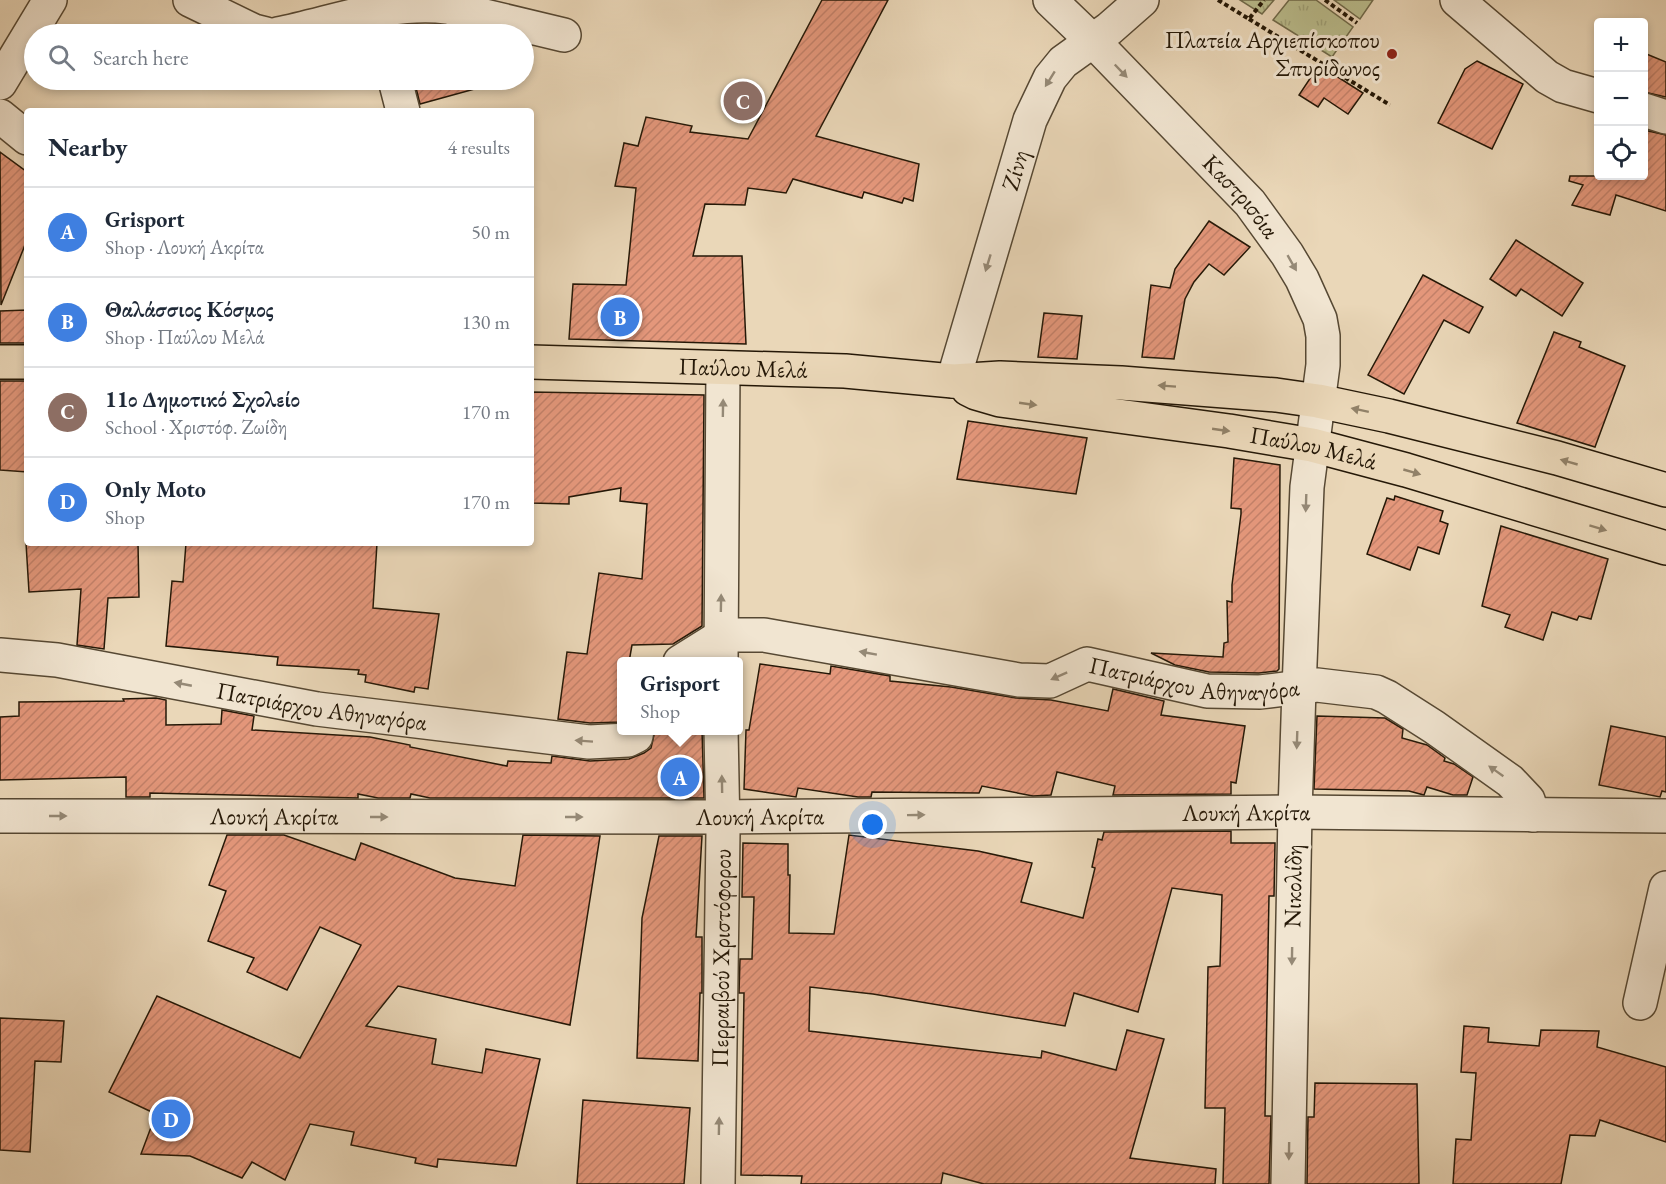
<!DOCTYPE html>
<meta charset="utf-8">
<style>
:root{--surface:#fff;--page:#f6f6f7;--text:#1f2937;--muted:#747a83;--line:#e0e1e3;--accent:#d93025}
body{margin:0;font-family:"EB Garamond",serif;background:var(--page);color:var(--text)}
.controls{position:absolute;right:18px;top:18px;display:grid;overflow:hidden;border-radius:6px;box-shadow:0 3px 9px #0003}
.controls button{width:54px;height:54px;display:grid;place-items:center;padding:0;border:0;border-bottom:2px solid var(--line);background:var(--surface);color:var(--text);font:30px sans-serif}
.you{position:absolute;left:873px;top:825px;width:21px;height:21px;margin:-15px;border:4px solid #fff;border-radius:50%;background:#1a73e8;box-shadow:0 0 0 9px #1a73e833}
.badge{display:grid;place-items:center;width:39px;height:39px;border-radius:50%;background:var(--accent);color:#fff;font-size:20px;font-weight:700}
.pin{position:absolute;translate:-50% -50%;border:3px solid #fff;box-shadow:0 2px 6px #0006}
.popup{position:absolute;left:617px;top:657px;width:126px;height:78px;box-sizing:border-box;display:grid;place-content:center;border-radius:6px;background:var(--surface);filter:drop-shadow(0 2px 4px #0005);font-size:20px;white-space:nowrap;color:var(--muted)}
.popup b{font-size:22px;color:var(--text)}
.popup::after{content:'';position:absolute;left:50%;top:100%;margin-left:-12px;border:12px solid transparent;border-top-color:var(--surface)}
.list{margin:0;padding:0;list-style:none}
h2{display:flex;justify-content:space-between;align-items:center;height:78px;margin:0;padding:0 24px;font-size:26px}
h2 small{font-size:20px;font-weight:400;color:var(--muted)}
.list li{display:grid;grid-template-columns:39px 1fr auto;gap:18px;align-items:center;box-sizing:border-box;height:90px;padding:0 24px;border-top:2px solid var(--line)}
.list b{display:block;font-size:22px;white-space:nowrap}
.list p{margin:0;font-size:20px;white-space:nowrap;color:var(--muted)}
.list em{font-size:20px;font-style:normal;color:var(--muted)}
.icon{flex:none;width:33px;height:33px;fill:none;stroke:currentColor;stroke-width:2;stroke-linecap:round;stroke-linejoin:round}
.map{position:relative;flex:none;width:1666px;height:1184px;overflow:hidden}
.search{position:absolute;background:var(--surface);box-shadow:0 3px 9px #0003;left:24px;top:24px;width:510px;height:66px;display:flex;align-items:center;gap:15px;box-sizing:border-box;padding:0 21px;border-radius:33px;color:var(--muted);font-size:22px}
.panel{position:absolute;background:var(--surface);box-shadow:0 3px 9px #0003;left:24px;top:108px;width:510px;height:438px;border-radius:6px}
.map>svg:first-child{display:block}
.grass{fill:url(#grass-tufts);stroke:#706a4a;stroke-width:1.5}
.building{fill:url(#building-hatch);stroke:#251807;stroke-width:1.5}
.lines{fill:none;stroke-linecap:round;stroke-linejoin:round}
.minor-casing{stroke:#564833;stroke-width:36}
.major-casing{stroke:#251807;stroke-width:36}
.path{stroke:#251807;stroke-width:4;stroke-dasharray:4.5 3;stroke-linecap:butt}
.minor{stroke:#f1e5d1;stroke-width:33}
.major{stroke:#ead7b8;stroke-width:33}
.oneway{fill:#958976}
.oneway2{fill:#918168}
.poi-dot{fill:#8f2418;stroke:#f1e5d1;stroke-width:2}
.labels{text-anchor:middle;stroke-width:6;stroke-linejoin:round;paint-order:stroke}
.poi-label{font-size:24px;fill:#251807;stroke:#f1e5d1;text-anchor:end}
.street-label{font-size:24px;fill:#251807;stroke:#f1e5d1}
</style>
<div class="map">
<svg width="1666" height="1184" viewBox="0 0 1666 1184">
<defs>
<pattern id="grass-tufts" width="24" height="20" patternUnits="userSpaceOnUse" patternTransform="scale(1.5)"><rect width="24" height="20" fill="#babd8d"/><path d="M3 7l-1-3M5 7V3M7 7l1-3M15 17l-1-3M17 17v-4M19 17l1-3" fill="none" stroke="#a0a278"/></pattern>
<pattern id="building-hatch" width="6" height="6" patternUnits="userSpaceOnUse" patternTransform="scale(1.5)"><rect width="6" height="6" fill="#e4977b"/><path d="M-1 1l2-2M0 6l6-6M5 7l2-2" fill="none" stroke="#c38169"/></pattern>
</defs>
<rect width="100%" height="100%" fill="#ead7b8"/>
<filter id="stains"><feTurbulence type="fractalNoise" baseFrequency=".00333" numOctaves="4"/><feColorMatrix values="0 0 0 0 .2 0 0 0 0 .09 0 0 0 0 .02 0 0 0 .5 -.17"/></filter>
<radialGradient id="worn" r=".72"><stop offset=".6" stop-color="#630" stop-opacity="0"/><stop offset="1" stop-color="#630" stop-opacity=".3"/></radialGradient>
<g class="grass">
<path d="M1240,0H1274L1262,14Z"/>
<path d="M1289,0H1316L1353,27L1332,57L1273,20Z"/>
<path d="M1334,0H1373L1360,19Z"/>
</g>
<g class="building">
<path d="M822,0H888L816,136L919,164L913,201L904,198L902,203L864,192L862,198L793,179L786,193L748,188L745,205L705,204L693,256H742L746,344L569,339L573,284L626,285L636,188L615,186L624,143L638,146L646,117L692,126L690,132L748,139Z"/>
<path d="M1644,53L1666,62V97L1644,92Z"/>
<path d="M1477,61L1523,84L1492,149L1438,123L1465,69Z"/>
<path d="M1319,65L1363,93L1348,114L1324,98L1318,107L1299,95Z"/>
<path d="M414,80H481L482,87L420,104Z"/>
<path d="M1644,130L1666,135V211L1616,195L1610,215L1572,205L1583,185L1569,181L1570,176H1644Z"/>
<path d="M0,152L27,172V240L1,305Z"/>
<path d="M1209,221L1250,247L1224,275L1209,264L1194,282L1185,299L1174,359L1142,357L1151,285L1170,288L1175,269Z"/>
<path d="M1516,240L1583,283L1562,316L1521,289L1516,296L1490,279Z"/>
<path d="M1423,275L1483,307L1469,333L1444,320L1404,394L1368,375Z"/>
<path d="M27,310V343H0V311Z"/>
<path d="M1044,313L1082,316L1077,359L1038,357Z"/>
<path d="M1554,332L1581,342L1579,347L1625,366L1595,447L1517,423Z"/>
<path d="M0,381H26L27,472L0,470Z"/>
<path d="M531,392L704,395L702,626L673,644L632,645L629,662H621V722L590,723L558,719L567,652L587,654L599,573L642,579L647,504L620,501L621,488L569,497V504L531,503Z"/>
<path d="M968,421L1087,438L1076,494L957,479Z"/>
<path d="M1234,458L1280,465L1279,669L1277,671L1259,673L1209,672L1175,665L1151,653L1223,657L1224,643L1228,642L1227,601L1232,602V585L1241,514V509L1231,508Z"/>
<path d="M1395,496L1443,511L1440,521L1448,524L1439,554L1418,547L1410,570L1367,554L1387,498L1394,500Z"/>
<path d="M1501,526L1608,559L1591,619L1579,616L1577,620L1552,612L1543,640L1505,627L1510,615L1482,606Z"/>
<path d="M26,543H138L139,597L108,598L104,649L77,645L81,589L29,592Z"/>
<path d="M186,543H377L373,608L439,614L428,689L415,687L414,692L365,682L366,675L358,674L359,670L277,665L278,657L166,646L172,581L183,582Z"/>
<path d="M760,664L830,674L831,666L890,676V681L951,687L1016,698L1051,700L1108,711L1113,689L1164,701L1161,715L1245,726L1236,783L1231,782V794L1113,795L1115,786L1057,772L1051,795L1033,796L982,786L979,793L872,792L871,797H858L798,788L796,797L744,789L746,730H749Z"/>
<path d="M156,698L166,700V725L221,724L222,710L254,716L252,730L370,737L410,745V747L507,766L508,761L551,763L552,756L590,761L629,759L644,753L651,748L655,730H702L704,798H430L411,794L410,798H378L358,794V798L150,793V797H126V777L0,780V717L19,716V702L124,701L123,699Z"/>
<path d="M1317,716L1385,718L1403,729L1402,738L1427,745L1445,758L1444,761L1454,764L1473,777L1467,795H1453L1427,787L1424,795L1409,791L1314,789Z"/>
<path d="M1611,726L1666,737V792L1662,791L1660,797L1599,785Z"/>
<path d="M1231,831V843H1275L1274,896H1269L1265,1116H1271L1269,1184H1223L1225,1108H1205L1208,967L1220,966L1222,895L1172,888L1138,1012L1074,993L1065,1026L873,994L810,987L809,1031L1041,1058L1042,1051L1116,1070L1127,1030L1164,1039L1130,1158L1216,1169L1215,1184H984L943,1173L941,1184H801L802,1176L741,1175L744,993H739L740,959H752L754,897H742L743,843L788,844V875H790L789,933L834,934L849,835L978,851L1032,863L1021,902L1083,918L1095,868L1092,867L1098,839L1102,840L1104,832Z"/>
<path d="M227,835H284L355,860L361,843L455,878L515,886L523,835L600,836L570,1025L398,986L366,1026L436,1039L432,1064L482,1073L486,1049L540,1059L516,1166L438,1159L437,1167L415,1163L416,1158L351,1145L354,1132L310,1124L285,1180L252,1162L242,1178L190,1156L141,1154L156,1114L109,1092L157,996L300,1058L361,945L320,927L287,990L247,972L254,958L208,941L226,891L209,885Z"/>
<path d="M659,836H702L696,937H702V993H700L698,1061L637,1058L642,918Z"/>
<path d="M0,1018L64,1021L61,1062L35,1061L30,1152L0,1150Z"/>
<path d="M1464,1026L1489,1028L1488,1042L1539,1046L1541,1030L1599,1031L1597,1047L1666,1067V1142L1600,1120L1595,1136L1570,1135L1561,1184H1453L1456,1139L1471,1140L1476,1073L1461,1072Z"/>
<path d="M1315,1083L1417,1084L1419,1184H1307L1308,1117H1314Z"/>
<path d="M583,1100L690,1108L684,1184H577Z"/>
</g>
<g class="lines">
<defs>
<g id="minor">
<path d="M190,0L254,31L266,34"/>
<path id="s1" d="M1050,0L1101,49L1250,203L1287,254L1302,279L1320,319L1323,336V365L1307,487L1299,689L1295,812L1288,1184"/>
<path d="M1457,0L1547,77L1563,86L1598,96"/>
<path d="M278,34C333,23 390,0 447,7L564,35"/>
<path d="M395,80L403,111"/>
<path d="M0,83L50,0"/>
<path d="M1644,110L1666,117"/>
<path d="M0,116L27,138"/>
<path id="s2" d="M953,381L1030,120L1050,78L1063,62L1109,29L1142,0"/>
<path id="s3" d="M0,655L57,660L317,709L589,742L628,740L636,736L637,730"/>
<path d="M721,660L723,368"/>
<path id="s4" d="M680,662L720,637L732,635H764L1019,680L1050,681L1087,664L1207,691L1260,692L1317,685L1376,692L1387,697L1434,727L1510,781L1528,800L1533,815"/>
<path id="s5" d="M0,816L717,817L1295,812L1666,816"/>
<path d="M1640,1003L1666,888"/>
<path id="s6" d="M718,1184L723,832L721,730"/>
</g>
<g id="major">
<path d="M0,362H27"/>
<path id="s7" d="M531,362L845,371L953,381L1000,378L1121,383L1276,395L1318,401L1389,416L1557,458L1666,490"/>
<path id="s8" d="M968,389L976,393L1000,400L1229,431L1312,445L1406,470L1666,548"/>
</g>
</defs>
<use href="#minor" class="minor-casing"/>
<use href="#major" class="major-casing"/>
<g class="path">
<path d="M1218,0L1249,19L1264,0"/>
<path d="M1325,0L1357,23"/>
<path d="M1249,19L1390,105"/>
</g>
<use href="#minor" class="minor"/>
<use href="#major" class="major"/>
</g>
<defs><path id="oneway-solid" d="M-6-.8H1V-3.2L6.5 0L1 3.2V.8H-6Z" transform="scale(1.5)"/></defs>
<g class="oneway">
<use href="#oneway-solid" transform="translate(1121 71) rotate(46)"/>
<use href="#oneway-solid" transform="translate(1050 79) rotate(122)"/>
<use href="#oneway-solid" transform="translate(988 263) rotate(107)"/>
<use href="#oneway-solid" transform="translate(1292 263) rotate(60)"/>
<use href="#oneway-solid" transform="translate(723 408) rotate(-89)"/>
<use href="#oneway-solid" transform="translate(1306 503) rotate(92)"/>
<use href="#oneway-solid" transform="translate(721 603) rotate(-89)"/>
<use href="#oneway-solid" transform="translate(868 653) rotate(-170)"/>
<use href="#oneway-solid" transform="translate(1059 676) rotate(156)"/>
<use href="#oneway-solid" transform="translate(183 684) rotate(-169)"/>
<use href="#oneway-solid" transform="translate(1297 740) rotate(92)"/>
<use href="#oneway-solid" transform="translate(584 741) rotate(-176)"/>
<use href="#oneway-solid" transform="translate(1496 771) rotate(-145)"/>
<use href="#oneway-solid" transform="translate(722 784) rotate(-91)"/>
<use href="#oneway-solid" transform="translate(916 815) rotate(-1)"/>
<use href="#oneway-solid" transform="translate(58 816)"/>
<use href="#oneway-solid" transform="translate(379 817)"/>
<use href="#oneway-solid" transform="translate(574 817)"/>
<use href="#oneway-solid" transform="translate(1292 956) rotate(91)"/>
<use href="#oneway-solid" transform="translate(719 1126) rotate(-89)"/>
<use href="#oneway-solid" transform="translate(1289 1151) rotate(91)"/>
</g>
<g class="oneway2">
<use href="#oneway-solid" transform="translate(1167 386) rotate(-176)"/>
<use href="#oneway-solid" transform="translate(1028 404) rotate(8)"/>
<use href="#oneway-solid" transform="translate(1360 410) rotate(-168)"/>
<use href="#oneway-solid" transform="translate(1221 430) rotate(8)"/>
<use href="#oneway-solid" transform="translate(1569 462) rotate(-164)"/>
<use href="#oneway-solid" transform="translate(1412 472) rotate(16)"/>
<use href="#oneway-solid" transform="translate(1598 528) rotate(17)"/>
</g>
<circle class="poi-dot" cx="1392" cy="54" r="6"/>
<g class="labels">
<g class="poi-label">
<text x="1380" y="48">Πλατεία Αρχιεπίσκοπου<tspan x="1380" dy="28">Σπυρίδωνος</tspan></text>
</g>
<g class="street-label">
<text dy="8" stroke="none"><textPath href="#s2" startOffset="220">Ζίνη</textPath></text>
<text dy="8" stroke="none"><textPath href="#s1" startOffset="274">Καστρισόια</textPath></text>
<text dy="8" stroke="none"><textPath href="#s7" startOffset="212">Παύλου Μελά</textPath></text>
<text dy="8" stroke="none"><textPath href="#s8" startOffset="351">Παύλου Μελά</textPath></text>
<text dy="8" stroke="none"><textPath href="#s4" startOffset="531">Πατριάρχου Αθηναγόρα</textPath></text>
<text dy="8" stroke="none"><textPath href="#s3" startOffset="326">Πατριάρχου Αθηναγόρα</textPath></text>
<text dy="8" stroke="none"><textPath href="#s5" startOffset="1246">Λουκή Ακρίτα</textPath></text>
<text dy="8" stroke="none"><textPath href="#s5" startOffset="760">Λουκή Ακρίτα</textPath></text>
<text dy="8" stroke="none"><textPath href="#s5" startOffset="274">Λουκή Ακρίτα</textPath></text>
<text transform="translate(1293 886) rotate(-89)" y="8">Νικολίδη</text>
<text dy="8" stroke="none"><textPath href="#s6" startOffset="226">Περραιβού Χριστόφορου</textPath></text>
</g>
</g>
<rect width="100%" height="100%" filter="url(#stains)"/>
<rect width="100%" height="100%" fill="url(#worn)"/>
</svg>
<div class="controls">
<button>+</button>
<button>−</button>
<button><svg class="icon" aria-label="locate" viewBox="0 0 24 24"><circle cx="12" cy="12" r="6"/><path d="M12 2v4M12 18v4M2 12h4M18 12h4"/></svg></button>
</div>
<div class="you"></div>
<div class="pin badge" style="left:680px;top:777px;background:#3f7fe0">A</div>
<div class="popup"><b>Grisport</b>Shop</div>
<div class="pin badge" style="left:620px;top:317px;background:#3f7fe0">B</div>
<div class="pin badge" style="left:743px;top:101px;background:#8d6e63">C</div>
<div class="pin badge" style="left:171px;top:1119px;background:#3f7fe0">D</div>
<div class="search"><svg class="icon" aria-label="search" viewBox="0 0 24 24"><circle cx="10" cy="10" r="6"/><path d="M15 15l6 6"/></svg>Search here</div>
<section class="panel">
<h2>Nearby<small>4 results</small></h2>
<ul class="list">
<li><span class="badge" style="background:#3f7fe0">A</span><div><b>Grisport</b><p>Shop · Λουκή Ακρίτα</p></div><em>50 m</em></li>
<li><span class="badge" style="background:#3f7fe0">B</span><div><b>Θαλάσσιος Κόσμος</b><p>Shop · Παύλου Μελά</p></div><em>130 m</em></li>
<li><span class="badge" style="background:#8d6e63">C</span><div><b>11ο Δημοτικό Σχολείο</b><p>School · Χριστόφ. Ζωίδη</p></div><em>170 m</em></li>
<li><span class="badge" style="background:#3f7fe0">D</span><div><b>Only Moto</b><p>Shop</p></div><em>170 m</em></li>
</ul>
</section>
</div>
